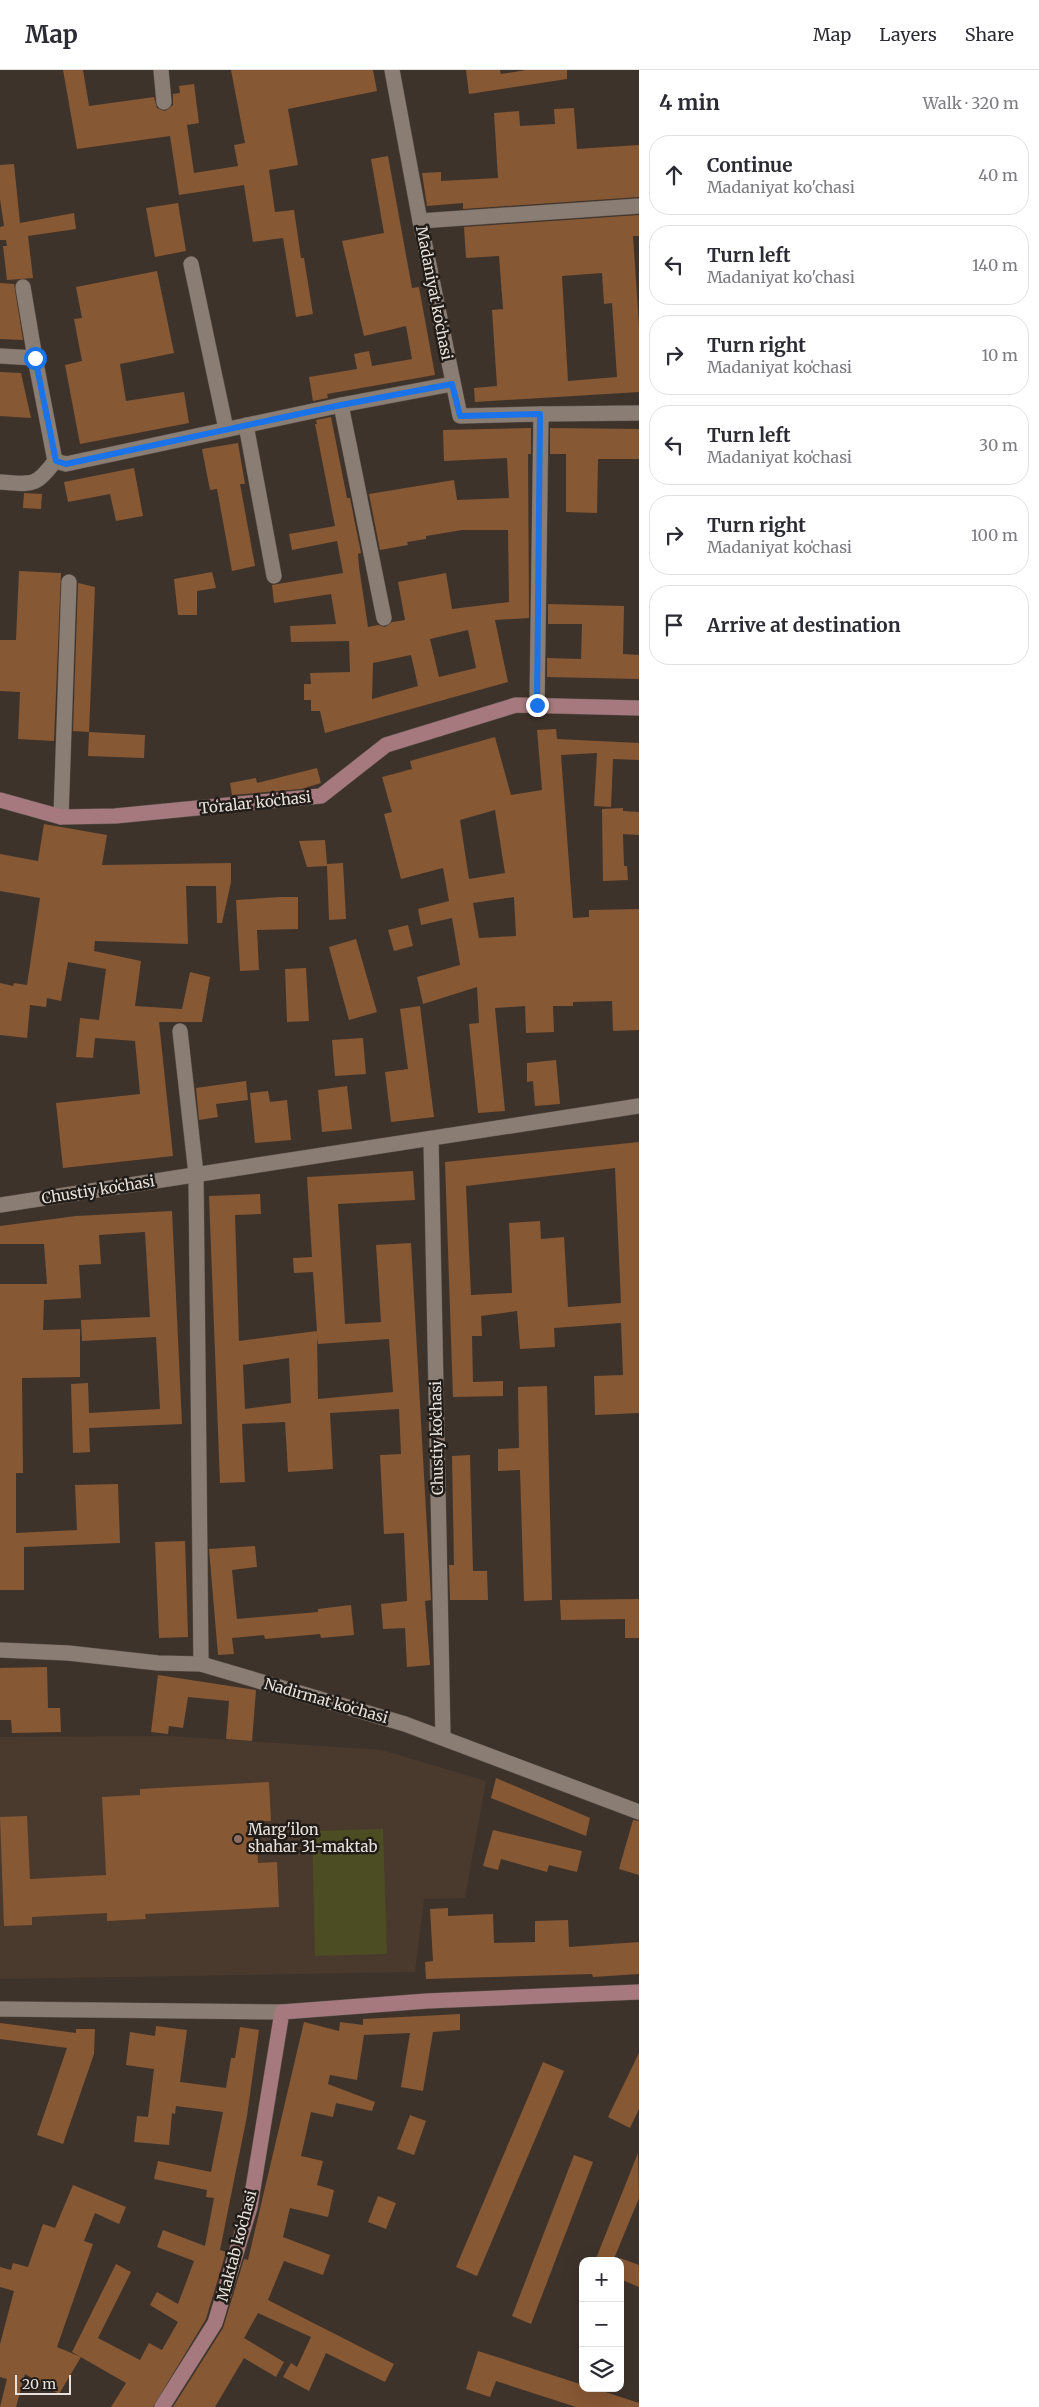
<!DOCTYPE html>
<meta charset="utf-8">
<style>
:root{--surface:#fff;--page:#f2f2f3;--text:#2b2b33;--muted:#7c7c81;--line:#e1e1e2}
body{margin:0;font-family:Merriweather,serif;background:var(--page);color:var(--text)}
.controls{position:absolute;right:15px;bottom:15px;display:grid;overflow:hidden;border-radius:10px;box-shadow:0 5px 20px #0002}
.controls button{width:45px;height:45px;display:grid;place-items:center;padding:0;border:0;border-bottom:1px solid var(--line);background:var(--surface);color:var(--text);font:25px sans-serif}
.scale{position:absolute;left:15px;bottom:12px;width:56px;box-sizing:border-box;padding-left:5px;border:2px solid #e8e1db;border-top:0;font-size:14px;line-height:18px;white-space:nowrap;color:#e8e1db;-webkit-text-stroke:4px #211c18;paint-order:stroke}
.stop{position:absolute;width:15px;height:15px;margin:-11px;border:4px solid #1a73e8;border-radius:50%;background:#fff}
.stop.end{background:#1a73e8;border-color:#fff;box-shadow:0 1px 5px #0008}
.list{margin:0;padding:0;list-style:none}
h2{display:flex;justify-content:space-between;align-items:center;height:65px;margin:0;padding:0 20px;font-size:21px}
h2 small{font-size:16px;font-weight:400;color:var(--muted)}
.list li{display:grid;grid-template-columns:32px 1fr auto;gap:15px;align-items:center;box-sizing:border-box;height:80px;margin:0 10px 10px;padding:0 10px;border:1px solid var(--line);border-radius:20px}
.list b{display:block;font-size:19px;white-space:nowrap}
.list p{margin:0;font-size:16px;white-space:nowrap;color:var(--muted)}
.list em{font-size:16px;font-style:normal;color:var(--muted)}
.icon{flex:none;width:28px;height:28px;fill:none;stroke:currentColor;stroke-width:2;stroke-linecap:round;stroke-linejoin:round}
.map{position:relative;flex:none;width:639px;height:2337px;overflow:hidden}
header{display:flex;align-items:center;gap:30px;box-sizing:border-box;height:70px;padding:0 25px;background:var(--surface);border-bottom:1px solid var(--line)}
header strong{font-size:24px}
nav{display:flex;gap:28px;margin-inline-start:auto;font-size:18px}
main{display:flex}
aside{flex:1;background:var(--surface)}
.map>svg:first-child{display:block}
.built{fill:#4a392d}
.green{fill:#4c4d23}
.building{fill:#875834;fill-rule:evenodd}
.lines{fill:none;stroke-linecap:round;stroke-linejoin:round}
.street-casing{stroke:#5c524b;stroke-width:16}
.secondary-casing{stroke:#5c524b;stroke-width:16}
.street{stroke:#8a7d74;stroke-width:15}
.secondary{stroke:#a5797e;stroke-width:15}
.route{stroke:#1a73e8;stroke-width:6}
.education-dot{fill:#8d6e63;stroke:#211c18;stroke-width:2}
.labels{text-anchor:middle;stroke-width:5;stroke-linejoin:round;paint-order:stroke}
.street-label{font-size:15px;fill:#e8e1db;stroke:#211c18}
.poi-label{font-size:15px;fill:#e8e1db;stroke:#211c18;text-anchor:start}
</style>
<header>
<strong>Map</strong>
<nav><a>Map</a><a>Layers</a><a>Share</a></nav>
</header>
<main>
<div class="map">
<svg width="639" height="2337" viewBox="0 0 639 2337">
<rect width="100%" height="100%" fill="#3e332b"/>
<path class="built" d="M170,1666L382,1680L486,1711L465,1828L424,1829L415,1902L0,1909V1667Z"/>
<path class="green" d="M383,1759L387,1884L315,1886L312,1761Z"/>
<g class="building">
<path d="M63,0H83L89,36L154,27L157,38L165,41L173,35V24L180,23L179,16L194,14L199,53L187,55L194,103L238,96L234,75L245,73L231,0H373L377,21L288,39L298,95L269,100L275,142L294,140L301,188H304L313,244L296,247L283,168L253,172L244,115L179,125L170,66L77,79Z"/>
<path d="M466,0H500L501,4L526,0H567V9L469,24Z"/>
<path d="M574,38L577,79L639,75V127L463,139V133L427,136L422,103L441,102V111L498,108L494,43L519,41L520,56L555,54L554,39Z"/>
<path d="M388,86L412,218L419,217L435,305L327,324L328,328L313,331L309,307L357,299L354,284L369,281L372,296L412,289L406,256L364,266L342,171L384,163L371,89Z"/>
<path d="M14,94L20,153L74,143L76,159L28,166L33,208L7,210L3,176H7L6,170H0V157L4,156L0,129V95Z"/>
<path d="M178,133L186,181L155,187L146,138Z"/>
<path d="M639,145V166H633L639,256V322L475,332L474,318L497,316L492,240L503,239L499,186L466,188L464,157ZM602,203L604,234L612,233L617,307L568,311L562,206Z"/>
<path d="M157,201L174,283L120,294L126,331L184,322L189,353L80,374L65,295L82,291L74,249L82,248L76,217Z"/>
<path d="M0,213L14,214L23,270L0,269Z"/>
<path d="M0,302L21,303L31,348L0,346Z"/>
<path d="M331,347L347,428H350L361,483L358,484L359,497L368,557L378,555L385,557L392,552L405,550L398,512L446,503L452,539L509,532L508,460H462L426,466V469L407,472L408,475L380,480L369,424L454,410L457,430L509,428L507,388L444,391L443,360L531,358V384H528L529,548L495,550L508,612L325,663L320,641H311V630H304V614H311L310,603L350,602L349,571L291,572L290,556L336,554L331,524L274,533L272,515L343,503L337,471L292,480L289,464L335,456L315,354H317L316,350ZM468,560L476,598L439,607L430,569ZM411,585L418,616L372,629L373,593Z"/>
<path d="M550,358L639,359V389H598L597,443L566,442V384H550Z"/>
<path d="M238,373L245,414H240L255,496L232,501L217,419L210,420L202,379Z"/>
<path d="M134,398L143,446L116,451L110,424L68,432L64,412Z"/>
<path d="M24,423L42,424L41,439L23,438Z"/>
<path d="M19,501L61,503L54,671L18,669L20,622L0,621V570H16Z"/>
<path d="M212,502L216,518L197,521V545H178L174,509Z"/>
<path d="M78,513L95,517L89,662L73,661Z"/>
<path d="M548,534L624,536L623,584L639,585V609L547,607V588L581,589L582,554H548Z"/>
<path d="M556,659L557,669L639,673V690L613,689L611,737L594,736L597,683L561,685L573,848L589,847V840L639,839V960L613,961L612,931L573,932V936H553L554,962L526,963L525,936L495,938L505,1041L478,1043L469,954L479,953L477,917L423,934L417,907L460,895L452,848L421,855L418,839L449,831L443,798L401,809L384,744L392,742L382,707L412,699L410,691L495,667L511,725L542,720L537,660ZM495,740L505,803L469,809L460,750ZM514,827L516,866L479,868L473,833Z"/>
<path d="M89,662L145,665L144,688L88,686Z"/>
<path d="M317,698L321,713L301,719L232,725L230,713L256,708L257,713Z"/>
<path d="M623,738V741L639,742V765L623,764L624,796H627L628,810L603,811L602,739Z"/>
<path d="M44,754L107,765L102,795L231,793V812L222,853H217L216,816H186L188,874L95,871L94,881L141,891L135,936L182,939L190,902L210,907L202,952H159L173,1086L63,1098L56,1033L140,1024L135,971L95,968L93,988L76,987L80,948L99,950L106,899L68,892L61,931L47,928L46,937L30,935L27,968L0,965V913L13,916L14,913L27,915L40,828L0,821V784L38,791Z"/>
<path d="M325,770L327,794L343,793L346,849L329,850L327,796L307,797L299,771Z"/>
<path d="M280,827H298V859L257,860L259,900L240,901L236,830Z"/>
<path d="M408,855L413,876L394,881L388,860Z"/>
<path d="M356,869L377,942L349,950L329,877Z"/>
<path d="M306,898L309,951L287,952L285,899Z"/>
<path d="M420,936L434,1047L391,1052L385,1002L408,999L400,939Z"/>
<path d="M363,968L366,1004L335,1006L332,970Z"/>
<path d="M556,990L560,1034L535,1036L533,1011L527,1012V993Z"/>
<path d="M246,1011L248,1030L216,1034L218,1047L199,1050L196,1018Z"/>
<path d="M347,1016L352,1059L322,1062L318,1020Z"/>
<path d="M268,1021L270,1032L287,1030L291,1070L255,1073L250,1023Z"/>
<path d="M639,1072V1343L595,1345L594,1306L623,1305L621,1253L554,1258L555,1277L520,1279L517,1241L481,1246L482,1266H472L473,1312L503,1311V1326L453,1327L445,1092ZM615,1098L621,1233L568,1237L564,1167L541,1169L540,1151L509,1153L512,1223L471,1225L466,1116Z"/>
<path d="M413,1101L415,1130L338,1134L345,1254L381,1252L376,1175L411,1173L431,1530L425,1531L430,1595L407,1597L405,1558L383,1559L381,1534L407,1531L404,1463L384,1464L380,1385L401,1384L399,1339L330,1343L333,1399L288,1402L285,1352L242,1354L245,1412L220,1413L209,1126L260,1124L261,1144L235,1145L239,1271L317,1261L313,1202L294,1203L293,1188L312,1187L307,1107ZM317,1268L318,1274L389,1269L393,1322L318,1329ZM289,1288L291,1333L245,1339L243,1295Z"/>
<path d="M172,1141L182,1354L89,1358L90,1382L73,1383L71,1314L88,1313L89,1343L160,1339L156,1267L82,1271L81,1250L150,1247L145,1162L99,1165L101,1194L79,1195L81,1228L44,1230L43,1260L80,1259V1307L22,1308L23,1403H16V1463L77,1460L75,1415L118,1414L120,1473L24,1477V1520H0V1214H47L44,1174H0V1156L76,1146Z"/>
<path d="M547,1316L552,1530L524,1531L520,1400L498,1401V1379L519,1378L518,1317Z"/>
<path d="M470,1385L473,1501H487L488,1530H450L449,1495H454L452,1386Z"/>
<path d="M185,1471L188,1567L159,1568L155,1472Z"/>
<path d="M255,1476L257,1497L232,1500L237,1549L318,1542V1539L351,1535L354,1565L321,1568L320,1564L265,1569L264,1565L232,1568L234,1584L218,1585L209,1479Z"/>
<path d="M639,1529V1568H625V1549L561,1550L560,1530Z"/>
<path d="M47,1597L48,1638H60L61,1662L12,1663L11,1650H0V1598Z"/>
<path d="M158,1605L256,1620L252,1671L226,1669L229,1631L188,1627L183,1658L169,1656L168,1664L151,1662Z"/>
<path d="M496,1708L590,1748L586,1766L491,1728Z"/>
<path d="M269,1712L271,1751H256L258,1793L277,1792L279,1837L145,1844L146,1849L107,1851V1843L32,1847V1855L4,1856L0,1747L27,1746L30,1809L106,1805L102,1727L140,1725V1719Z"/>
<path d="M633,1750L639,1751V1805L619,1799Z"/>
<path d="M493,1760L582,1781L577,1802L549,1795L547,1802L501,1789L498,1800L483,1796Z"/>
<path d="M448,1838V1846L493,1844L494,1873L535,1872V1851L568,1850L569,1877L639,1872V1904L593,1907L592,1904L426,1909L425,1892L433,1891L430,1839Z"/>
<path d="M460,1944V1960L433,1962L423,2021L401,2017L410,1963L364,1965L357,2010L330,2005L328,2014L375,2032L372,2041L336,2033L333,2047L311,2042L301,2086L323,2091L317,2115L334,2120L328,2147L290,2138L283,2167L330,2185L323,2205L284,2191L268,2230L394,2294L385,2312L326,2283L309,2321L283,2307L291,2293L297,2297L311,2267L258,2243L244,2268L284,2292L276,2307L244,2288L215,2337H173L223,2258L244,2189L248,2190L304,1952L339,1961L340,1952L363,1955V1949Z"/>
<path d="M0,1953L76,1963V1959H95L94,1984L63,2074L37,2065L67,1978L0,1969Z"/>
<path d="M156,1956L187,1960L180,2012L226,2018L231,1988H235L240,1957L259,1960L247,2046L220,2180L226,2182L206,2249L153,2337H111L126,2313L72,2282L116,2194L131,2202L98,2268L140,2290L149,2273L162,2280L178,2252L150,2235L157,2222L178,2234L194,2191L157,2177L163,2160L205,2176L214,2128L206,2127L207,2120L154,2109L158,2091L211,2102L223,2042L176,2036L175,2044L172,2043L169,2075L134,2072L137,2046L148,2047L154,1999L126,1995L130,1962L155,1966Z"/>
<path d="M639,1983V2039L630,2058L608,2047Z"/>
<path d="M543,1992L564,2001L477,2206L456,2197Z"/>
<path d="M410,2045L426,2051L414,2085L397,2079Z"/>
<path d="M638,2083L639,2128L613,2191H595Z"/>
<path d="M574,2085L593,2092L531,2254L512,2246Z"/>
<path d="M73,2115L126,2137L119,2154L95,2143L84,2171L93,2174L57,2277L81,2287L59,2324L25,2304L16,2337H0L7,2309L0,2307V2274L14,2221L0,2217V2197L11,2200L13,2193L28,2197L43,2154L55,2158Z"/>
<path d="M378,2126L396,2133L386,2159L368,2152Z"/>
<path d="M620,2188L639,2195V2217L620,2209Z"/>
<path d="M478,2281L583,2315V2318H593L639,2333V2337H576L496,2311L490,2327L466,2319Z"/>
</g>
<g class="lines">
<defs>
<g id="street">
<path d="M161,0L164,32"/>
<path d="M392,0L420,151L460,346L541,344L537,635"/>
<path d="M420,151L639,136"/>
<path d="M191,194L226,359"/>
<path d="M23,217L35,288"/>
<path d="M0,286L35,288L55,391L66,394L341,335L452,314"/>
<path d="M341,335L384,548"/>
<path d="M541,344L639,343"/>
<path d="M246,355L274,506"/>
<path d="M0,412C32,414 35,418 55,391"/>
<path d="M61,747L69,512"/>
<path d="M180,961L196,1104L201,1594"/>
<path d="M431,1069L443,1668"/>
<path d="M0,1135L639,1036"/>
<path d="M0,1580L68,1583L158,1593L201,1594L405,1654L639,1742"/>
<path d="M0,1939L282,1942"/>
</g>
<g id="secondary">
<path d="M0,730L61,747L115,746L321,726L386,675L516,635L639,638"/>
<path d="M162,2337L215,2253L250,2137L282,1942L427,1931L639,1922"/>
</g>
</defs>
<use href="#street" class="street-casing"/>
<use href="#secondary" class="secondary-casing"/>
<use href="#street" class="street"/>
<use href="#secondary" class="secondary"/>
</g>
<g class="lines">
<path class="route" d="M35,288L56,391L66,394L341,335L452,314L460,346L540,344L537,635"/>
</g>
<circle class="education-dot" cx="238" cy="1769" r="5"/>
<g class="labels">
<g class="street-label">
<text transform="translate(434 223) rotate(79)" y="5">Madaniyat koʻchasi</text>
<text transform="translate(255 733) rotate(-6)" y="5">Toʻralar koʻchasi</text>
<text transform="translate(98 1120) rotate(-9)" y="5">Chustiy koʻchasi</text>
<text transform="translate(437 1368) rotate(-91)" y="5">Chustiy koʻchasi</text>
<text transform="translate(326 1631) rotate(16)" y="5">Nadirmat koʻchasi</text>
<text transform="translate(237 2176) rotate(-75)" y="5">Maktab koʻchasi</text>
</g>
<g class="poi-label">
<text x="248" y="1765">Marg'ilon<tspan x="248" dy="17">shahar 31-maktab</tspan></text>
</g>
</g>
</svg>
<div class="controls">
<button>+</button>
<button>−</button>
<button><svg class="icon" aria-label="layers" viewBox="0 0 24 24"><path d="M12 4l9 5-9 5-9-5zM3 14l9 5 9-5"/></svg></button>
</div>
<div class="scale">20 m</div>
<div class="stop" style="left:35px;top:288px"></div>
<div class="stop end" style="left:537px;top:635px"></div>
</div>
<aside>
<h2>4 min<small>Walk · 320 m</small></h2>
<ul class="list">
<li><svg class="icon" aria-label="ahead" viewBox="0 0 24 24"><path d="M12 20V5M6 11l6-6 6 6"/></svg><div><b>Continue</b><p>Madaniyat ko'chasi</p></div><em>40 m</em></li>
<li><svg class="icon" aria-label="left" viewBox="0 0 24 24"><path d="M17 20v-9H6M10 6l-5 5 5 5"/></svg><div><b>Turn left</b><p>Madaniyat ko'chasi</p></div><em>140 m</em></li>
<li><svg class="icon" aria-label="right" viewBox="0 0 24 24"><path d="M7 20v-9h11M14 6l5 5-5 5"/></svg><div><b>Turn right</b><p>Madaniyat koʻchasi</p></div><em>10 m</em></li>
<li><svg class="icon" aria-label="left" viewBox="0 0 24 24"><path d="M17 20v-9H6M10 6l-5 5 5 5"/></svg><div><b>Turn left</b><p>Madaniyat koʻchasi</p></div><em>30 m</em></li>
<li><svg class="icon" aria-label="right" viewBox="0 0 24 24"><path d="M7 20v-9h11M14 6l5 5-5 5"/></svg><div><b>Turn right</b><p>Madaniyat koʻchasi</p></div><em>100 m</em></li>
<li><svg class="icon" aria-label="arrive" viewBox="0 0 24 24"><path d="M6 21V4h12l-3 4 3 4H6"/></svg><div><b>Arrive at destination</b></div></li>
</ul>
</aside>
</main>
